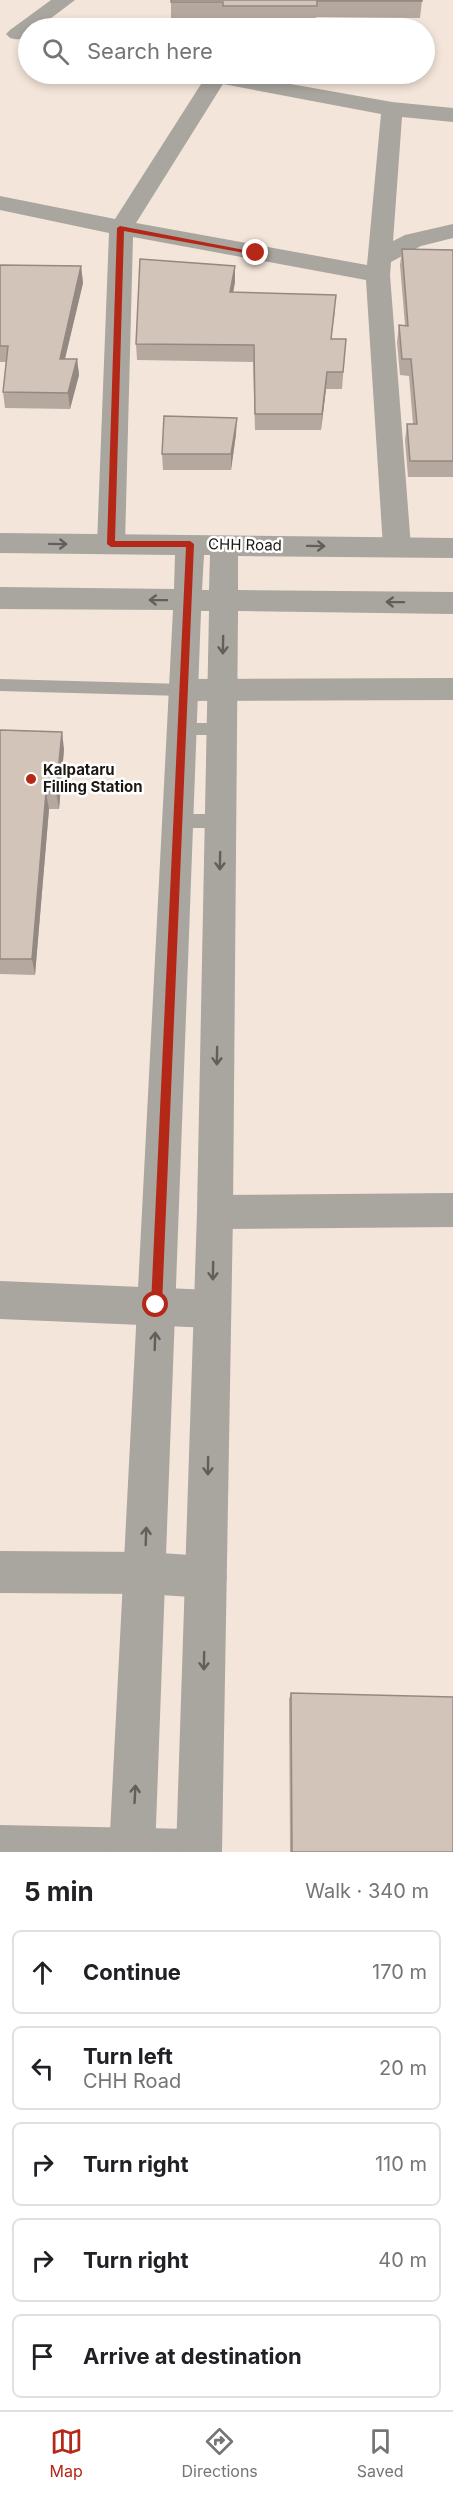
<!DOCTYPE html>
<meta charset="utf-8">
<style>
:root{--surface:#fff;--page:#f2f2f2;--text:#202124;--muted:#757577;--line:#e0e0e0;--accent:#b52818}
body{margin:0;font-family:Inter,sans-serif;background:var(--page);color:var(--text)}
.stop{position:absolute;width:18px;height:18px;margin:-14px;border:4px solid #b52818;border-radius:50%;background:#fff}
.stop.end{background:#b52818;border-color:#fff;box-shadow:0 2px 6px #0008}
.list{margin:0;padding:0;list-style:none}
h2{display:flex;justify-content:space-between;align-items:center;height:78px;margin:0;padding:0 24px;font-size:26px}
h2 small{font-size:20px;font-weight:400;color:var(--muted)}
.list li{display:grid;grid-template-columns:39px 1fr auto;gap:18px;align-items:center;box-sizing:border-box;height:84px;margin:0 12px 12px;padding:0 12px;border:2px solid var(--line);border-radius:9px}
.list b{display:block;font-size:22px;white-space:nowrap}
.list p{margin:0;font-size:20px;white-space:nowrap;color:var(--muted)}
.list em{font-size:20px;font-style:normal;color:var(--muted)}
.icon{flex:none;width:33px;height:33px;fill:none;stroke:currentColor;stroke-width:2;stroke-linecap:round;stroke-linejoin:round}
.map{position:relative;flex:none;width:453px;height:1852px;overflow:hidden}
.search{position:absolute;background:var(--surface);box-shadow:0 3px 9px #0003;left:18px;right:18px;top:18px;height:66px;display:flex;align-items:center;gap:15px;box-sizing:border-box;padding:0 21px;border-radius:33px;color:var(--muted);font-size:22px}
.sheet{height:558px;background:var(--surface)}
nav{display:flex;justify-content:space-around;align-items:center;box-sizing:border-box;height:84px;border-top:2px solid var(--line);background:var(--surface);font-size:16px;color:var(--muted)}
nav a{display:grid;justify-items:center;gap:3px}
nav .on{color:var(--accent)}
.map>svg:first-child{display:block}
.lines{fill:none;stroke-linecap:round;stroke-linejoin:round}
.service{fill:#a9a59f;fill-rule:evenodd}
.minor{fill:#a9a59f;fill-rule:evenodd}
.tertiary{fill:#a9a59f;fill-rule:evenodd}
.wall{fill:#b5a99f}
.shaded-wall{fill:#948982}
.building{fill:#d3c4b9;stroke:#948982;stroke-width:1.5}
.oneway{stroke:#625e59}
.route{fill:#b52818}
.poi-dot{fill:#b52818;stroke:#fff;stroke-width:2}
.labels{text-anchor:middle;stroke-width:5;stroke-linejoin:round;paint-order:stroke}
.street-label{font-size:15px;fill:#1c1713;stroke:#fff}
.poi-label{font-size:15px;font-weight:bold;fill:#1c1713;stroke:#fff;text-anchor:start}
</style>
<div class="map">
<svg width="453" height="1852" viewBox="0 0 453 1852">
<rect width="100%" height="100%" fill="#f3e5d9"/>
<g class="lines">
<g class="service">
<path d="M0,679L183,684L189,686L191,690L189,694L183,696L0,691Z"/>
<path d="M182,723H222L228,724L230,729L228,734L222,735H182L176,734L174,729L176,724Z"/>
<path d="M177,814H220L226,816L229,821L226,826L220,828H177L171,826L168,821L171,816Z"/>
</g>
<g class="minor">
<path d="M51,0H75L38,28H28V36C22,40 17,40 10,38L6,34L10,30Z"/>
<path d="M190,74H234L392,102L453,108V122L402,117L393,241L405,235L453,224V238L421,246L391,262L390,275L411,547L407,554L397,557L387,554L383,547L366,280L133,237L125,544L121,551L111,554L101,551L97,544L109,233L0,210V196L115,219L203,81L193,79ZM223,84L381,114L367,265L136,223Z"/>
<path d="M453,678V700L183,701L172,698L168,690L172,682L183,679Z"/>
<path d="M453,1193V1227L215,1229L202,1224L197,1212L202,1200L215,1195Z"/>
<path d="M0,1281L212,1290L225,1296L231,1309L225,1322L212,1328L0,1319Z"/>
<path d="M0,1551L145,1552L206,1556L221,1562L227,1577L221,1592L206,1598L145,1594L0,1593Z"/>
<path d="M0,1825L190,1829L206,1836L213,1852H0Z"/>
</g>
<path class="tertiary" d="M0,533L453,538V558L238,556V590L453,592V614L238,611L233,1212L222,1852H176L197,1212L209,611H201L155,1852H109L173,610L0,609V587L174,589L175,555L0,553ZM204,555H210L209,590H202Z"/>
</g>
<g class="wall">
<path d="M171,0L422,1L420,18L316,17V22H223V18H171Z"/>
<path d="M402,249L453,250V477H408L405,440L407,424H413L409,376L400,375L397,342L399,325H405L400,265Z"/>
<path d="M0,265L81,266L83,283L65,359H77L79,375L70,409L5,408L3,392L6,362H0Z"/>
<path d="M235,266V282L233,293L335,311L331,339H346L342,389H326L321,430H255L253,362L137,360L136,344Z"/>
<path d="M236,434L231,470H163L162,454Z"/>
<path d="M0,730L64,749L59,809H49L35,975L0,974Z"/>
<path d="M291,1693L453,1852H290L289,1699Z"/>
</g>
<g class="shaded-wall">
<path d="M81,266L83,283L61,375L60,359Z"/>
<path d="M235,266V282L230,309V292Z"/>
<path d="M77,359L79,375L70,409L68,393Z"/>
<path d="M327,372L326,389L321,430L322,414Z"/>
<path d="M237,418L236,434L231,470V454Z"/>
<path d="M62,732L64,749L59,809L56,792Z"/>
<path d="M46,792L49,809L35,975L32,959Z"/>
</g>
<g class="building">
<path d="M171,0H422V1H317V6H223V2H171Z"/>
<path d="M402,249L453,250V461H410L407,424H417L411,359H402L399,325L408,326Z"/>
<path d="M140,259L235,266L230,292L336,295L331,339H346L343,372H327L322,414H255L254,345L136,344Z"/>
<path d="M0,265L81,266L60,359H77L68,393L3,392L8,346H0Z"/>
<path d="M164,416L237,418L231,454H162Z"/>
<path d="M0,730L62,732L56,792H46L32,959H0Z"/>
<path d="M291,1693L453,1697V1852H292Z"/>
</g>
<defs><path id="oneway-shaft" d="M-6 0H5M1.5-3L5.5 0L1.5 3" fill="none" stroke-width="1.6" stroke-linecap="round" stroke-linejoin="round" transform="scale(1.5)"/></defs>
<g class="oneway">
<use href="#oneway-shaft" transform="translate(58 544) rotate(1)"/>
<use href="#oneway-shaft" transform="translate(316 546) rotate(1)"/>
<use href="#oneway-shaft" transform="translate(158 600) rotate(-179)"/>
<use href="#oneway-shaft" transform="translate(395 602) rotate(-179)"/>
<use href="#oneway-shaft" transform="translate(223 645) rotate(91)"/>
<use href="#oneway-shaft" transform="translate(220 861) rotate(91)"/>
<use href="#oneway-shaft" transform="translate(217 1056) rotate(91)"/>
<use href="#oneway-shaft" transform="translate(213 1271) rotate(91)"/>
<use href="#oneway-shaft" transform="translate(155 1341) rotate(-88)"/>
<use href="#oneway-shaft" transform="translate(208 1466) rotate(91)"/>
<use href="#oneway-shaft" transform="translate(146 1536) rotate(-88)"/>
<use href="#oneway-shaft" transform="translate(204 1661) rotate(91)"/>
<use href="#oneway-shaft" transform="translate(135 1794) rotate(-87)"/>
</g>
<path class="route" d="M120,226L260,253L256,255L124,231L115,541H190L194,544L162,1305L156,1311L151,1305L186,547H111L107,544L117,228Z"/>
<circle class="poi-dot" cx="31" cy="779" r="6"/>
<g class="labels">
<g class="street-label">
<text transform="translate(245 545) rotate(1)" y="5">CHH Road</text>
</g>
<g class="poi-label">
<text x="43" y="775">Kalpataru<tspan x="43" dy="17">Filling Station</tspan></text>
</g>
</g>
</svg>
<div class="stop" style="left:156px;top:1305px"></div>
<div class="stop end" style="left:256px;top:253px"></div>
<div class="search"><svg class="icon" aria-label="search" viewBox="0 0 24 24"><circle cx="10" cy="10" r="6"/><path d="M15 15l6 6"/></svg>Search here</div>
</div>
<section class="sheet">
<h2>5 min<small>Walk · 340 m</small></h2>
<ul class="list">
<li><svg class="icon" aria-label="ahead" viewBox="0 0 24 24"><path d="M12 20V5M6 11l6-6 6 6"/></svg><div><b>Continue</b></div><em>170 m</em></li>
<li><svg class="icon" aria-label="left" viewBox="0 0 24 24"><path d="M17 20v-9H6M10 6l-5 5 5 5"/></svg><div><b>Turn left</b><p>CHH Road</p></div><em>20 m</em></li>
<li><svg class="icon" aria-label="right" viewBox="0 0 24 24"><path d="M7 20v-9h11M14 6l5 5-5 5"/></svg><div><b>Turn right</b></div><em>110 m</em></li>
<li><svg class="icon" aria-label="right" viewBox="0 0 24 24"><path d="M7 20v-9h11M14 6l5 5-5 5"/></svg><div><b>Turn right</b></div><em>40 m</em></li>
<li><svg class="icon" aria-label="arrive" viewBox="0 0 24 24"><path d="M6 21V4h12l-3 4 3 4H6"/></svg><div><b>Arrive at destination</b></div></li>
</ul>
</section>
<nav>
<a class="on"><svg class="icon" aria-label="map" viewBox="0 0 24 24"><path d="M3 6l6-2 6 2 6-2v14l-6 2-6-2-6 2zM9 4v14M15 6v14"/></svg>Map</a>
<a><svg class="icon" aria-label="directions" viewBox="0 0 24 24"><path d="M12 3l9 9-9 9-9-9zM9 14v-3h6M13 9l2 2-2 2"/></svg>Directions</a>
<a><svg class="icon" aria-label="saved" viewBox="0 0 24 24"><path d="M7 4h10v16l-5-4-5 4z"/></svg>Saved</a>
</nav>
